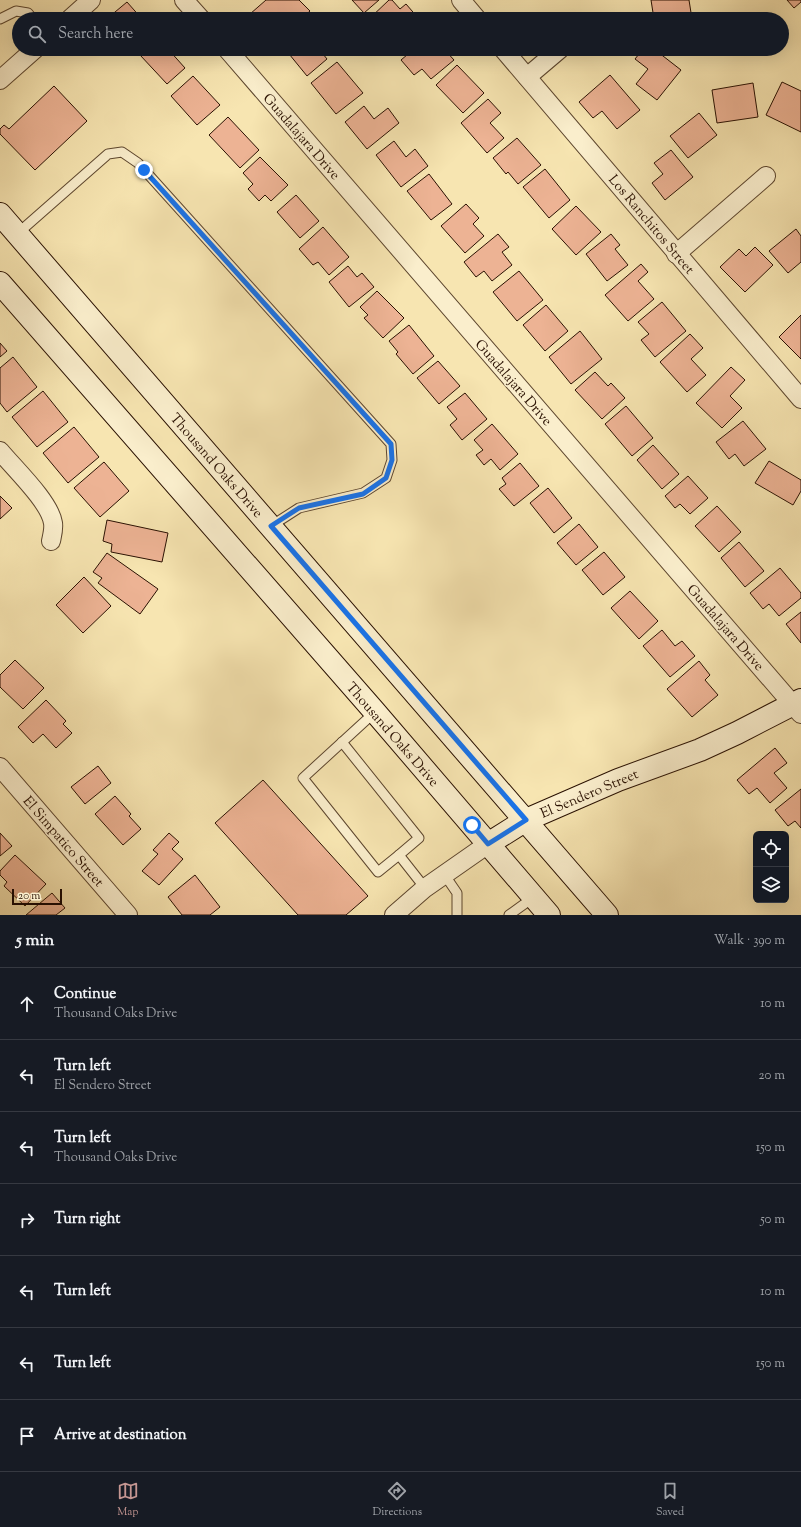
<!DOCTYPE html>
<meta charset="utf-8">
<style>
:root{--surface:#171b24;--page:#242831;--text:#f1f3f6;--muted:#9ea1a6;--line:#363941;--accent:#c59692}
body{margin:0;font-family:"Sorts Mill Goudy",serif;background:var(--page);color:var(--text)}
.controls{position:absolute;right:12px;bottom:12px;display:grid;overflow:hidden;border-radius:6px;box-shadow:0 4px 16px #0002}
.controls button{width:36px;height:36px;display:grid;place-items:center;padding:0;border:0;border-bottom:1px solid var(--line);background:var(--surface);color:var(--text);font:20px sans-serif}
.scale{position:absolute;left:12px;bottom:10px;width:50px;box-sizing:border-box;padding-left:4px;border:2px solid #2a1102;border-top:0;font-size:11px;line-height:14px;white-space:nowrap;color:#2a1102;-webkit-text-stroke:3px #faeecc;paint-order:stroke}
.stop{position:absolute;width:12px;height:12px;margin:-9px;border:3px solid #1a73e8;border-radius:50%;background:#fff}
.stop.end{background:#1a73e8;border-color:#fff;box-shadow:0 1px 4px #0008}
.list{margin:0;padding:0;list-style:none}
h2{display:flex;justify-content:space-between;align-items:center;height:52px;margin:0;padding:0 16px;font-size:17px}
h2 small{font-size:13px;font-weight:400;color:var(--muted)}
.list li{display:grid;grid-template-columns:26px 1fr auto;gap:12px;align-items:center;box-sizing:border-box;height:72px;padding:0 16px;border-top:1px solid var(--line)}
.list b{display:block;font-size:15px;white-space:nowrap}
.list p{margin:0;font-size:13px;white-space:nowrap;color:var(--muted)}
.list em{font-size:13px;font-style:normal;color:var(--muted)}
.icon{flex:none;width:22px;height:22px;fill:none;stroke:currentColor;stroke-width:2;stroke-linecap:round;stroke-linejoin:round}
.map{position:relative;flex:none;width:801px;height:915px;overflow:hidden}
.search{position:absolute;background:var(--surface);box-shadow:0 4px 16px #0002;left:12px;right:12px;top:12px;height:44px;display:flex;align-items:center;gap:10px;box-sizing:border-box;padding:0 14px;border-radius:22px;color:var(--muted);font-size:15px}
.sheet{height:556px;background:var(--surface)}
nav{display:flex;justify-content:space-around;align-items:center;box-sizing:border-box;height:56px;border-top:1px solid var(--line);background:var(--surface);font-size:11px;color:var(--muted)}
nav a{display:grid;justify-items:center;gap:2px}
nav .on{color:var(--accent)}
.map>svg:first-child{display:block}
.building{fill:#edb394;stroke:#2a1102}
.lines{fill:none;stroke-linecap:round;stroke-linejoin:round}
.lane-casing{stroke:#5d462e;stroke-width:11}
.street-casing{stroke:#5d462e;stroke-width:20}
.secondary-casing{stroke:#2a1102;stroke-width:24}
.lane{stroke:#faeecc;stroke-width:9}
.street{stroke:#faeecc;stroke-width:18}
.secondary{stroke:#faeecc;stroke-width:22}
.route{stroke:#1a73e8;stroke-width:5}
.labels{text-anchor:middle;stroke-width:3;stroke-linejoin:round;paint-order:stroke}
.street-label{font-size:14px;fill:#2a1102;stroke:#faeecc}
</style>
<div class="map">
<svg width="801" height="915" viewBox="0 0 801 915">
<rect width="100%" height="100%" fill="#f7e5b1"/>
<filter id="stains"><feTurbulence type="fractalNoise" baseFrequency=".005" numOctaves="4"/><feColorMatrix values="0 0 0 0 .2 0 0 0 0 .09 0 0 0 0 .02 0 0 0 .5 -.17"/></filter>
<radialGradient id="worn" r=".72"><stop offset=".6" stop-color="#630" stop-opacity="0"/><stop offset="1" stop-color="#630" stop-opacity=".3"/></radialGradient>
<g class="building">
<path d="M266,0H299L310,11L301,19H255L250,14Z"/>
<path d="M352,0H379L364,13Z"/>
<path d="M389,0H392L400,9L406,4L419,19H369Z"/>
<path d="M651,0H689L692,19H654Z"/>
<path d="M787,0H801V2L794,8Z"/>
<path d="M127,2L142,19H111L109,17Z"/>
<path d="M146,49H168L185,68L167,84L140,55Z"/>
<path d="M285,49H319L327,59L307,76Z"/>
<path d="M414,49H444L454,60L431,79L422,69L414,75L401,60Z"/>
<path d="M643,49H654L681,70L657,100L636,84L648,69L635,59Z"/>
<path d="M337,62L363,93L336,114L311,83Z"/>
<path d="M457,65L484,93L463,113L436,85Z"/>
<path d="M610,75L640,110L617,129L602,111L593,118L579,102Z"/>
<path d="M193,76L220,105L197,125L171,96Z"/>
<path d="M782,82L801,91V132L766,115Z"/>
<path d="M753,83L758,117L717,123L712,90Z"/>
<path d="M54,86L87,121L35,170L0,134V129L4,125L9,129Z"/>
<path d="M488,99L501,113L490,123L504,138L487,153L461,123Z"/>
<path d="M364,106L374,119L388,108L399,123L367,149L345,122Z"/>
<path d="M699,113L717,135L688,158L670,136Z"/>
<path d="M228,117L259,150L240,168L209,135Z"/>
<path d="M517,138L541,165L518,184L508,172L506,174L493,158Z"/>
<path d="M394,141L406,157L415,149L428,166L401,187L376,155Z"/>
<path d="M671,150L693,177L665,200L652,183L663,174L654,163Z"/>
<path d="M260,157L288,185L271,201L265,195L259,201L248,189L253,184L243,173Z"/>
<path d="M545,169L570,200L549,218L523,187Z"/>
<path d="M429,174L452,204L431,220L407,191Z"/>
<path d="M296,195L319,221L300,238L277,212Z"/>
<path d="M466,204L479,218L473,224L484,236L465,253L441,226Z"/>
<path d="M576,206L601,232L576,255L552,229Z"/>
<path d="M323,227L349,257L329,275L318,262L313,265L299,249Z"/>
<path d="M796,229L801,236V262L788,273L769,251Z"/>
<path d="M498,234L509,247L502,252L512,265L492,281L484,271L476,277L464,262Z"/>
<path d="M611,234L620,245L615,249L628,265L607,281L586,254Z"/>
<path d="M755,247L773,265L745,292L720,267L739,249L746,256Z"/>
<path d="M641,264L648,272L638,281L654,299L628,321L605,295Z"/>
<path d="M348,266L357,277L362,273L374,287L349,307L329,282Z"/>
<path d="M519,271L543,300L517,321L493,292Z"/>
<path d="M377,291L404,318L383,338L364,318L368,315L360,307Z"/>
<path d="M662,302L686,331L655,357L641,340L649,334L638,322Z"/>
<path d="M546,305L568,331L545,351L523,325Z"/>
<path d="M801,315V359L779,337Z"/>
<path d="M409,325L434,356L413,374L396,354L398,352L389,341Z"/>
<path d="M580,331L602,359L571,384L549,357Z"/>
<path d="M690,334L703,348L691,359L706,375L687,392L660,362Z"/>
<path d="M0,343L7,351L0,357Z"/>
<path d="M13,357L37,387L7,412L0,403V368Z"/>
<path d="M438,361L460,386L439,404L417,378Z"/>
<path d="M731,367L745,380L730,396L742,408L722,428L696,403Z"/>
<path d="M595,372L608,386L611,383L625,398L602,419L575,390Z"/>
<path d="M43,391L68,422L37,447L12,417Z"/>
<path d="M465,393L487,419L462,440L450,425L457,419L447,407Z"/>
<path d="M626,406L653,438L632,456L605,424Z"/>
<path d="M743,421L766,449L744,466L735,454L729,459L716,442Z"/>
<path d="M492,424L518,454L500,470L491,459L484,465L476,455L483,450L474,440Z"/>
<path d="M74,427L99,457L68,483L43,453Z"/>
<path d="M653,445L679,474L662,489L637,460Z"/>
<path d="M769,461L801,480V491L793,505L755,483Z"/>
<path d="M104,462L129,491L100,517L74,488Z"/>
<path d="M520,463L539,486L514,506L499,489L506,484L502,478Z"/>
<path d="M688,476L708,498L690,514L680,504L675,508L665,496Z"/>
<path d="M548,488L572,518L554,533L530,503Z"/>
<path d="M0,496L12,508L0,519Z"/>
<path d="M717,506L741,532L719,552L695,526Z"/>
<path d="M107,520L168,533L162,562L111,552L112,544L103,541Z"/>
<path d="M579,524L598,547L576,565L557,543Z"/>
<path d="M739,542L764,571L745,587L721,558Z"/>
<path d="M604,552L625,577L603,595L582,570Z"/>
<path d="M107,553L158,589L140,614L98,583L102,578L93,572Z"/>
<path d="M780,568L801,593V598L779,616L769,604L763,609L750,593Z"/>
<path d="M84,577L111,606L83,633L56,605Z"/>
<path d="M630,591L658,621L639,639L611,608Z"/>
<path d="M801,612V643L786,624Z"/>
<path d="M662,630L675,646L682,641L695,656L670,677L643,646Z"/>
<path d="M15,660L44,688L23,709L0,687V675Z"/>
<path d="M699,661L710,675L705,680L718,695L692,717L667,689Z"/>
<path d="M46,700L66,721L63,724L72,733L56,748L43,734L33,743L18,727Z"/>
<path d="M775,748L787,763L774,773L787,788L770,803L757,788L749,794L737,780Z"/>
<path d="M98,766L111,783L85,804L71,787Z"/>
<path d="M263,780L368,896L346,915H298L215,823Z"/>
<path d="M801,789V828L795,821L788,826L775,810Z"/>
<path d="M115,796L131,814L129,816L141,829L123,845L95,814Z"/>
<path d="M0,833L12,846L0,856Z"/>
<path d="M169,833L179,842L172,849L183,859L159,885L142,871L158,854L153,850Z"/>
<path d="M15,855L46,884L25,906L4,886L7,882L0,875V871Z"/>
<path d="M195,875L220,907L210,915H182L168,897Z"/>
<path d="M52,893L65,908L56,915H26Z"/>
</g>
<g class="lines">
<defs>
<g id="lane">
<path d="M0,19L16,11L28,13L33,19"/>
<path d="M17,234L108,154L122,152L138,163L391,444L392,460L386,478L363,493L299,508L271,526"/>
<path d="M375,712L303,778L378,872L399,855L425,888"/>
<path d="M342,742L419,838L399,855"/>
<path d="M444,874L457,893V915"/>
<path d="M509,915L534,897"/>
</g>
<g id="street">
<path d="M184,0L201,19"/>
<path d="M461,0L477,19"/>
<path d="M70,19L91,0"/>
<path d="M227,49L801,714"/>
<path d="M503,49L801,399"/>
<path d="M527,77L560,49"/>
<path d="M0,80L35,49"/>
<path d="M676,254L766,176"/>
<path d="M0,451C14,468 50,502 53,523C54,529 52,536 51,541"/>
<path d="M0,767L128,915"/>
<path d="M394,915L425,888L488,844"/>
</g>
<g id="secondary">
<path d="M0,214L607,915"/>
<path d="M0,283L375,712L549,915"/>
<path d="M488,844L526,820L618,780L700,750L737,733L801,700"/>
</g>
</defs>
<use href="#lane" class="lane-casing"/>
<use href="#street" class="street-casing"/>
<use href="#secondary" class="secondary-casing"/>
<use href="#lane" class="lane"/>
<use href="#street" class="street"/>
<use href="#secondary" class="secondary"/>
</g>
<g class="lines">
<path class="route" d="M144,170L391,444L392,460L386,478L363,494L299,508L271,526L526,820L488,844L472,825"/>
</g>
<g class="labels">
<g class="street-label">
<text transform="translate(302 136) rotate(49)" y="5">Guadalajara Drive</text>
<text transform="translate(652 224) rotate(50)" y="5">Los Ranchitos Street</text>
<text transform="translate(514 382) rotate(49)" y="5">Guadalajara Drive</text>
<text transform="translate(217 465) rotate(49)" y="5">Thousand Oaks Drive</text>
<text transform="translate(726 627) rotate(49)" y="5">Guadalajara Drive</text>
<text transform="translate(393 734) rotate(49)" y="5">Thousand Oaks Drive</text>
<text transform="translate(589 793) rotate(-23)" y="5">El Sendero Street</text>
<text transform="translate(64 841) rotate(49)" y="5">El Simpatico Street</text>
</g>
</g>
<rect width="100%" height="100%" filter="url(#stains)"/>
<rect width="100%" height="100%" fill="url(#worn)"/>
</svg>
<div class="controls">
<button><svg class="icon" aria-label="locate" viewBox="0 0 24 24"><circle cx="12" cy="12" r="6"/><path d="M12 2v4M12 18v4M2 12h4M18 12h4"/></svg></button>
<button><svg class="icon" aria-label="layers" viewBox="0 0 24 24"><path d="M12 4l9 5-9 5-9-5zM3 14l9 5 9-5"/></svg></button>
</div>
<div class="scale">20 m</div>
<div class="stop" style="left:472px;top:825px"></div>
<div class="stop end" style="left:144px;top:170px"></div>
<div class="search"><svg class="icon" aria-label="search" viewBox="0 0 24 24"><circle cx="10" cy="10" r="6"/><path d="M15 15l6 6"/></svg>Search here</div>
</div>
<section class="sheet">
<h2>5 min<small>Walk · 390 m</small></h2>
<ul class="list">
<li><svg class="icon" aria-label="ahead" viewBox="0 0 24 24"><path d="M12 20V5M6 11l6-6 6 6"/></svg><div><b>Continue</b><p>Thousand Oaks Drive</p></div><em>10 m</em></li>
<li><svg class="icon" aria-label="left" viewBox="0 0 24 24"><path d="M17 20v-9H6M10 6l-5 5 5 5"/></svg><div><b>Turn left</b><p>El Sendero Street</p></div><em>20 m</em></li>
<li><svg class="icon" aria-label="left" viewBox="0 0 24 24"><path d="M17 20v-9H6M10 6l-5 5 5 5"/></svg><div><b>Turn left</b><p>Thousand Oaks Drive</p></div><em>150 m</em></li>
<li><svg class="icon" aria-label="right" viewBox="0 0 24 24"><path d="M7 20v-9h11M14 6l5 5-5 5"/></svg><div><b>Turn right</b></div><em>50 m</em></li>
<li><svg class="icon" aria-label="left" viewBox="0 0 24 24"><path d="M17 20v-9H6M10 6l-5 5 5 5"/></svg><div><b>Turn left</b></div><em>10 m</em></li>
<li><svg class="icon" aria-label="left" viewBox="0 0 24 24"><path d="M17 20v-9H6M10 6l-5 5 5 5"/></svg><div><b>Turn left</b></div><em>150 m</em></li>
<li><svg class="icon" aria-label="arrive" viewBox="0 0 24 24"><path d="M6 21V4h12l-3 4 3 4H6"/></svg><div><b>Arrive at destination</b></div></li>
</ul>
</section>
<nav>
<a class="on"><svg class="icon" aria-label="map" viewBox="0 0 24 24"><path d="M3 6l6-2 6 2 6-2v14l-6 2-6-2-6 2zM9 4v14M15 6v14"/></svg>Map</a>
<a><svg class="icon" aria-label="directions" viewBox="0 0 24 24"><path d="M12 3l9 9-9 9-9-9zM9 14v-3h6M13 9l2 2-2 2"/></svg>Directions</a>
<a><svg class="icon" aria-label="saved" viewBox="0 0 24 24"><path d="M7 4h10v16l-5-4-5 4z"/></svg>Saved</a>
</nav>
